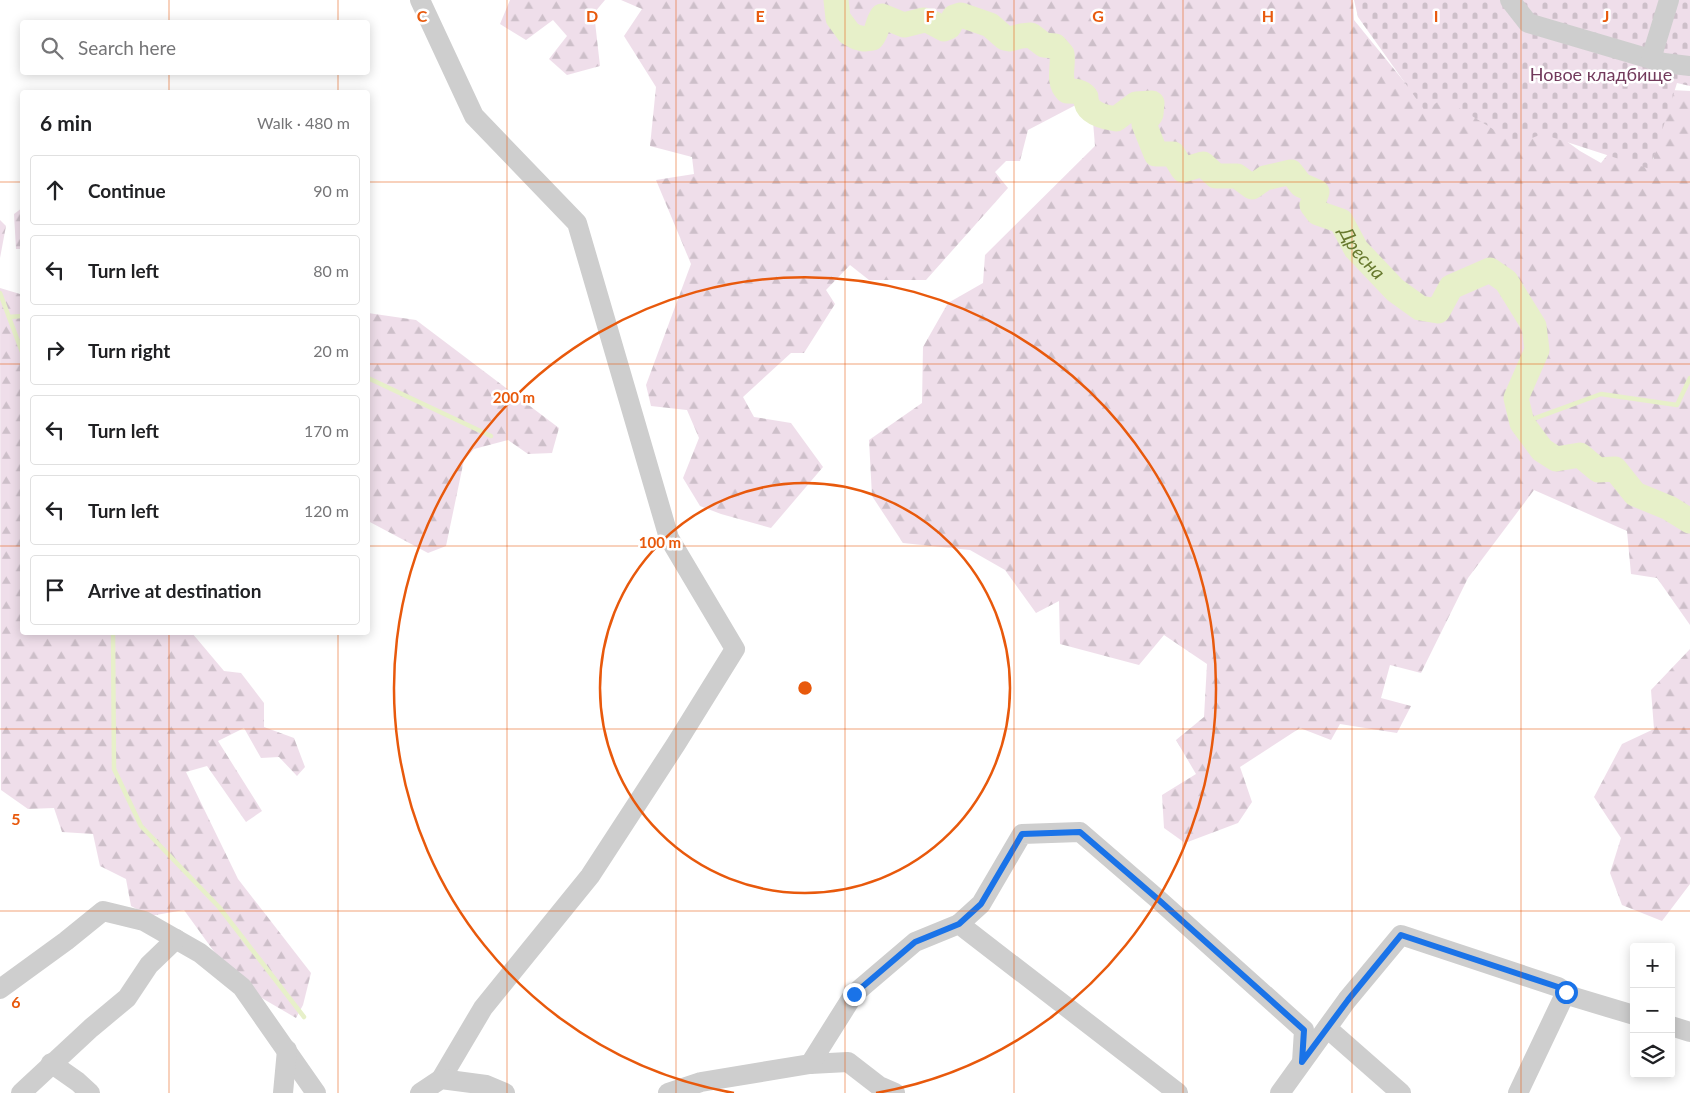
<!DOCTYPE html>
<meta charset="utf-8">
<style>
:root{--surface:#fff;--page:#f6f6f6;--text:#202124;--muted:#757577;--line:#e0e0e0}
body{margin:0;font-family:Lato,sans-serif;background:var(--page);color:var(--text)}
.controls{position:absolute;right:15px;bottom:15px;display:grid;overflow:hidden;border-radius:5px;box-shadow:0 2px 12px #0003}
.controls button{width:45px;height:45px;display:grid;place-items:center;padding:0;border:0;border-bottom:1px solid var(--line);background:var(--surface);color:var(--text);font:25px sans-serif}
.stop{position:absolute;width:15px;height:15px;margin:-11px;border:4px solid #1a73e8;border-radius:50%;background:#fff}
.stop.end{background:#1a73e8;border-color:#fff;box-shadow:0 1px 5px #0008}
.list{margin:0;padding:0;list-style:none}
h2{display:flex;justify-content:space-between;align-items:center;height:65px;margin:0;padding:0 20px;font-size:21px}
h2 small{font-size:16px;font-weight:400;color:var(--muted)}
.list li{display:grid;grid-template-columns:32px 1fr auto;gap:15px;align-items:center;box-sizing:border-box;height:70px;margin:0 10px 10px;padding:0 10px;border:1px solid var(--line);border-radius:5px}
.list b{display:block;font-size:19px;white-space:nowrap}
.list em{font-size:16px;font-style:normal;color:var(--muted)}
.icon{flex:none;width:28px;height:28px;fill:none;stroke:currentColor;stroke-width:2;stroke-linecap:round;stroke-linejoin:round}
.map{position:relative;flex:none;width:1690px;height:1093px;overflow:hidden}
.search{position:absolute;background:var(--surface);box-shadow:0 2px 12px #0003;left:20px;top:20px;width:350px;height:55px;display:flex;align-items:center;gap:12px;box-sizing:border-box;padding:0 18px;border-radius:5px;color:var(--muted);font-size:19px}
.panel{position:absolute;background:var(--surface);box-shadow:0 2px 12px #0003;left:20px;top:90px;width:350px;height:545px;border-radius:5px}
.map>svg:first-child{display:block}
.forest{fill:url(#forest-firs)}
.cemetery{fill:url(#cemetery-stones)}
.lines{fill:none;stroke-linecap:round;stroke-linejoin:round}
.stream{stroke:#e7f0c9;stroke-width:4.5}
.river{stroke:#e7f0c9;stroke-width:25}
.minor{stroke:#cecece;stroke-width:20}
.route{stroke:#1a73e8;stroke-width:6}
.grid{fill:none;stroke:#e8590c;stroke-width:1;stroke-opacity:0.55}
.ring{fill:none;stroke:#e8590c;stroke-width:2.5}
.labels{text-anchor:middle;stroke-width:5;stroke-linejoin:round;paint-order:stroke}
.park-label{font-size:18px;fill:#723a5c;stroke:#fff}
.water-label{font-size:19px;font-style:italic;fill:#67792e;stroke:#fff}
.grid-label{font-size:16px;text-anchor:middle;font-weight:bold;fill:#e8590c;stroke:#fff;stroke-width:5;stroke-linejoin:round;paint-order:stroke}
.centre{fill:#e8590c;stroke:#fff;stroke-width:2.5}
.ring-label{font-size:15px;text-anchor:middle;font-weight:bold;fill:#e8590c;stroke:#fff;stroke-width:5;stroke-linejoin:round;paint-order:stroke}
</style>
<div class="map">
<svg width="1690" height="1093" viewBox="0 0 1690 1093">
<defs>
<pattern id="forest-firs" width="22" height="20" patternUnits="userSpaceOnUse" patternTransform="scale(1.25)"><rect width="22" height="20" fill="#efdeea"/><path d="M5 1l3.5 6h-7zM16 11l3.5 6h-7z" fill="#cdbfc9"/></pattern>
<pattern id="cemetery-stones" width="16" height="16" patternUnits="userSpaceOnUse" patternTransform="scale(1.25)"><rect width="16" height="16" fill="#efdeea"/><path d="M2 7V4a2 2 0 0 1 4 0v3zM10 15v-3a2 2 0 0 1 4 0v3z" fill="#cdbfc9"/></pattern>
</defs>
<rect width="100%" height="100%" fill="#fff"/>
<g class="forest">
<path d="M510,0H605L594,13L600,66L567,75L549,59L567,36L553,20L526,40L500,24Z"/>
<path d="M621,0H1353L1354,20L1411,90L1450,91L1544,125L1580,151L1601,163L1616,144L1654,159L1648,120L1671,90L1690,91V625L1657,578L1631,574L1627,531L1534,490L1468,578L1421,673L1390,665L1381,698L1411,706L1397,733L1340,724L1331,740L1300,728L1240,767L1252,802L1238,823L1185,843L1164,828L1162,795L1196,774L1176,740L1204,717L1207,664L1164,635L1139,665L1060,644L1059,601L1036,613L1005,570L970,550L903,543L872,496L869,440L922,403L923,347L948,303L983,283L985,255L1095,146L1091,97L1028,130L1020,161H1006L995,172L1008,188L926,280H869L850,265L826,290L835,304L804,353H791L743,397L754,417L791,423L823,467L771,528L721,514L700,506L683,478L699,438L687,410L651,406L646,385L691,264L656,180L694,174L692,157L650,146L656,87L624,36L642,9Z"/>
<path d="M22,208V249H16L14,214Z"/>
<path d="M0,220L6,226L0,258Z"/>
<path d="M0,288L20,294L22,290V632L192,633L224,671L241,673L264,703V727L294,738L305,767L297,776L279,757L261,758L244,728L218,741L262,811L246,822L207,766L186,772L238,879L311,973L303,1005L296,1018L253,993L218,957L184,910L150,916L131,906L126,879L100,866L93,834L62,832L54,808L28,809L1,790Z"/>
<path d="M368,313L416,320L559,428L552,453L528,454L508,440L474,449L464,460L446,546L428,553L368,521Z"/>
<path d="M1690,649V884L1662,921L1622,905L1610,873L1621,838L1594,797L1622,744L1654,729L1651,690Z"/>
</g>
<path class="cemetery" d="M1354,0H1690V86L1677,83L1650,169L1542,134L1517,144L1443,98L1425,111L1358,17Z"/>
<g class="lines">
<g class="stream">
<path d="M0,293L22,352"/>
<path d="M9,317L22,316"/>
<path d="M368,378L491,436"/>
<path d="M1522,423L1601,394L1677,405L1690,378"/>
<path d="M113,632L114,769L141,826L219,907L304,1017"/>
</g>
<path class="river" id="s1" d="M836,0L838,18L849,33L856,37L864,39L872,38C878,31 877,23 882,16L904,25L924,20L929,21L944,29L949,27L954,17L960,15L964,16L990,25L1005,38L1010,39L1021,36L1031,35L1044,45L1055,46L1062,54C1064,66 1057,81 1067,91C1075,91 1081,91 1086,97C1085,113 1103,117 1116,119L1136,104L1152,103L1151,114L1144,124L1156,154H1173L1183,170L1203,164L1216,176H1237L1252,187L1265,178L1291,172L1301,185L1317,192L1312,205L1318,213L1341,221L1356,249L1395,290L1420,308L1438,311L1451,287L1490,270L1506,281L1534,326L1537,350L1516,398L1522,423L1542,450L1556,459L1580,455L1598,470L1615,469L1635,494L1669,508L1690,521"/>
<g class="minor">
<path d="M420,0L474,116L577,223L669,538L735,649L676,744L590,876L483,1008L441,1079"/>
<path d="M1510,0L1528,23L1664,63L1690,66"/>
<path d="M1651,59L1669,0"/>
<path d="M959,924L981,904L1022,834L1080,832L1160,901L1304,1030L1302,1062"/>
<path d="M0,989L66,941L103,911L144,921L200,953L242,987L316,1093"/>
<path d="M1671,1026L1690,1032"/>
<path d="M1327,1028L1401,1093"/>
<path d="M51,1063L78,1082L90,1093"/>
<path d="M810,1064L848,1062L879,1086L895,1093"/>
<path d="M21,1093L91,1028L127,998L149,965L176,939"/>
<path d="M283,1093L287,1050"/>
<path d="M420,1093L441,1079L486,1085L505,1093"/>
<path d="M668,1093L701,1082L810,1064L854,994L915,942L959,924L1178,1093"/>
<path d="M1280,1093L1347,1000L1401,935L1558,987L1574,997L1634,1015"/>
<path d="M1518,1093L1566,992"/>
</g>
</g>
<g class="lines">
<path class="route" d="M854,994L915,942L959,924L981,904L1022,834L1080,832L1160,901L1304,1030L1302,1062L1348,1000L1401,935L1558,987L1566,992"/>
</g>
<path class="grid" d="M169,0V22M338,0V22M507,0V1093M676,0V1093M845,0V1093M1014,0V1093M1183,0V1093M1352,0V1093M1521,0V1093M169,72V92M338,72V92M0,182H22M368,182H1690M0,364H22M368,364H1690M0,546H22M368,546H1690M169,632V1093M338,632V1093M0,729H1690M0,911H1690"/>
<g class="ring">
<circle cx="805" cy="688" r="205"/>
<path d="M734 1093A411 411 0 1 1 876 1093"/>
</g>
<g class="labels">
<g class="park-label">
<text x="1601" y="81">Новое кладбище</text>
</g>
<g class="water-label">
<text dy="7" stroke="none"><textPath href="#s1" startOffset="765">Дресна</textPath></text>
</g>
</g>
<g class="grid-label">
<text x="422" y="22">C</text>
<text x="592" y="22">D</text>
<text x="760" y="22">E</text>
<text x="930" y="22">F</text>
<text x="1098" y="22">G</text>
<text x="1268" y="22">H</text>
<text x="1436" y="22">I</text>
<text x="1606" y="22">J</text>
<text x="16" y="825">5</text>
<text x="16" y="1008">6</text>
</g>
<circle cx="805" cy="688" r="8" class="centre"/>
<g class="ring-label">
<text x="514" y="403">200 m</text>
<text x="660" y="548">100 m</text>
</g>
</svg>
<div class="controls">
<button>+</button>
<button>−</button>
<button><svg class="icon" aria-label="layers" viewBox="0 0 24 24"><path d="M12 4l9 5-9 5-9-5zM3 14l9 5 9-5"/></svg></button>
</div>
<div class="stop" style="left:1566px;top:992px"></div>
<div class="stop end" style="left:854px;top:994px"></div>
<div class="search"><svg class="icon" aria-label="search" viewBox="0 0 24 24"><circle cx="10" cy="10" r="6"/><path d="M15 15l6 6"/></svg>Search here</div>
<section class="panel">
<h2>6 min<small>Walk · 480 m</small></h2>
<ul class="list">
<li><svg class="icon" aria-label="ahead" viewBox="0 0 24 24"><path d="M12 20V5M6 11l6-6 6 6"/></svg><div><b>Continue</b></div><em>90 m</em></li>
<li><svg class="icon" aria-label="left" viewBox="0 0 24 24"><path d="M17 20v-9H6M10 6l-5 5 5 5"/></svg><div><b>Turn left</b></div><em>80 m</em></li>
<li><svg class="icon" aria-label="right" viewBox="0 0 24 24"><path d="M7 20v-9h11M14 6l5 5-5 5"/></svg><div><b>Turn right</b></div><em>20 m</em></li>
<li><svg class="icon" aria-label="left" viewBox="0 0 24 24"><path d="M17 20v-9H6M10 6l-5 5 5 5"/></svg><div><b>Turn left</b></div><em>170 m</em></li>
<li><svg class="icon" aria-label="left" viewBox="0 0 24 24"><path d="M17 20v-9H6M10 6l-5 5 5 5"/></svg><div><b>Turn left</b></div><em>120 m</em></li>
<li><svg class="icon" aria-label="arrive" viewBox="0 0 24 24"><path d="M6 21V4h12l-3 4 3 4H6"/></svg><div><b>Arrive at destination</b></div></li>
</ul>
</section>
</div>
